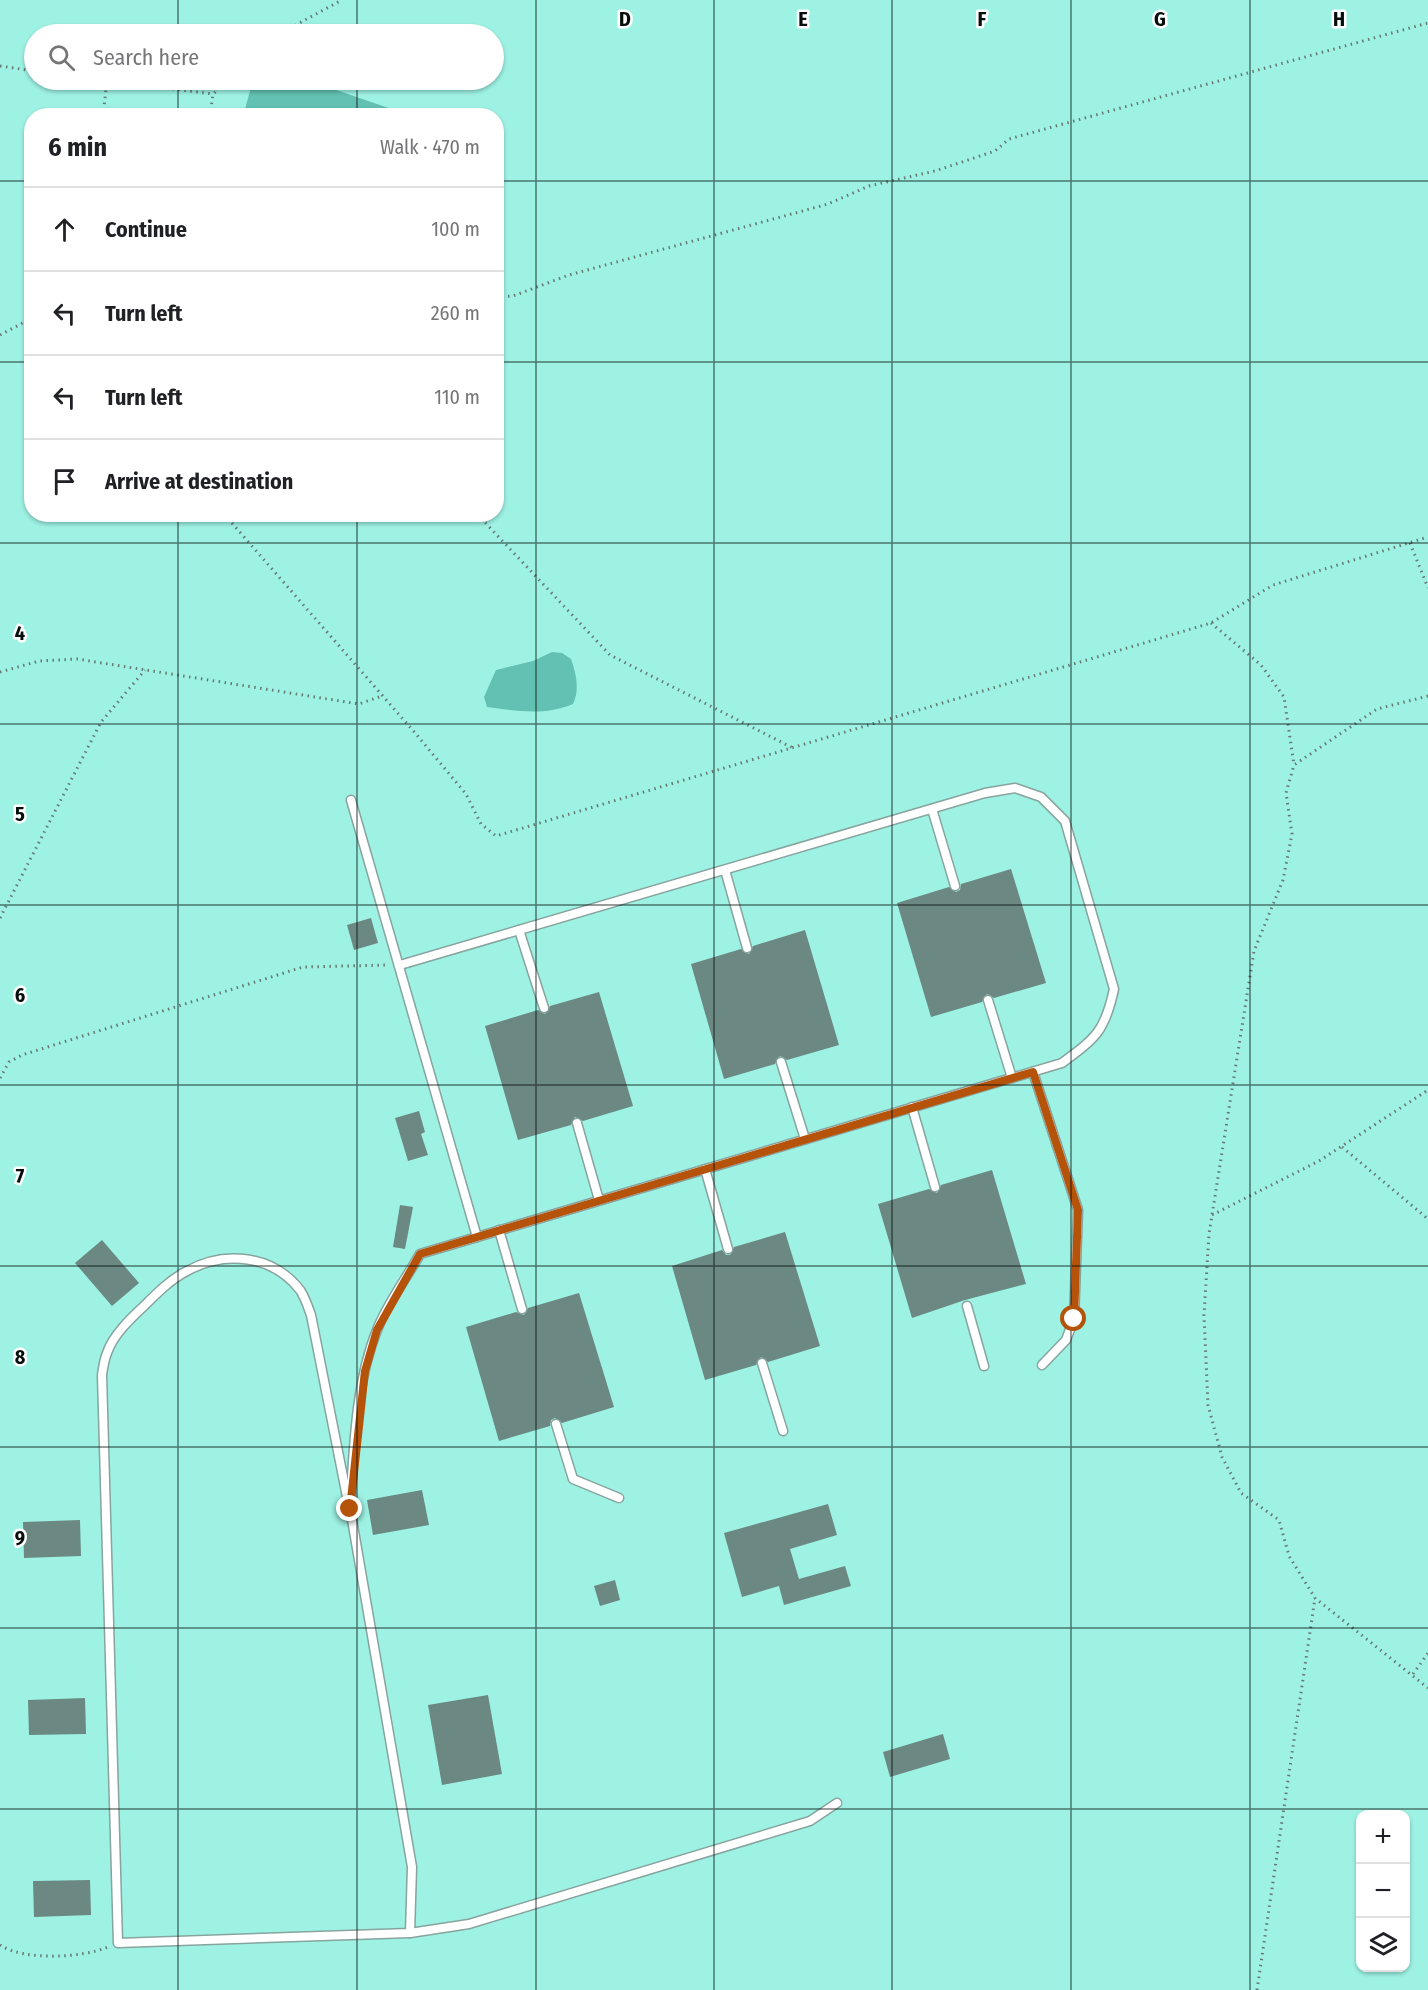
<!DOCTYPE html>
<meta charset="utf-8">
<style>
:root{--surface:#fff;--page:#f6f6f6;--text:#202124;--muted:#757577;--line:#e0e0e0}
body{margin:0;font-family:"Fira Sans Condensed",sans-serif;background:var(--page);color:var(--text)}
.controls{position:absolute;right:18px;bottom:18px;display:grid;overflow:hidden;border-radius:12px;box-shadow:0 2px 4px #0004}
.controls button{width:54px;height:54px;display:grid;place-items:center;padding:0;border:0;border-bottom:2px solid var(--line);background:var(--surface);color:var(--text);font:30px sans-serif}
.stop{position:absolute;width:18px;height:18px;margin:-14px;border:4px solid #b45309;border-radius:50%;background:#fff}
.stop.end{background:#b45309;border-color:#fff;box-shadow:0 2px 6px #0008}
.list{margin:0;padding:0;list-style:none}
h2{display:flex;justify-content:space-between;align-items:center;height:78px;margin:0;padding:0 24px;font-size:26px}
h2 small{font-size:20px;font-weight:400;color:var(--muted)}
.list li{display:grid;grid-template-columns:39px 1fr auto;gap:18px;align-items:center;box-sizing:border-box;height:84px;padding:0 24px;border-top:2px solid var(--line)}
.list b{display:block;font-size:22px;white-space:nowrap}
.list em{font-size:20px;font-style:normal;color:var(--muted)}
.icon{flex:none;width:33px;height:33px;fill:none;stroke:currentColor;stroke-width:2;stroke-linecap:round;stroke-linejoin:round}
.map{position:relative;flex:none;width:1428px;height:1990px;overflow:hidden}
.search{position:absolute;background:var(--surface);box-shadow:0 2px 4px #0004;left:24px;top:24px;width:480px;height:66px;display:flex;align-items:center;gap:15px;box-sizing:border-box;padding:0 21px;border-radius:33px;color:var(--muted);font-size:22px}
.panel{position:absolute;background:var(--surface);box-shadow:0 2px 4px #0004;left:24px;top:108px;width:480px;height:414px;border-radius:24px}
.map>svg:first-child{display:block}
.green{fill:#9ef2e4;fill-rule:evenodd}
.water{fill:#62c1b2}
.building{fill:#6b8882}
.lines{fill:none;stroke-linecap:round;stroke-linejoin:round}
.service-casing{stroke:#87a49e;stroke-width:11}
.path{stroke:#667975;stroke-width:3;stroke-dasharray:1.5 4.5;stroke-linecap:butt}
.service{stroke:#fff;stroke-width:8}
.route{stroke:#b45309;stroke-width:8}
.grid{fill:none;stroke:#050e0c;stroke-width:1.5;stroke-opacity:0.55}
.grid-label{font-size:20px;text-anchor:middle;font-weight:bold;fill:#050e0c;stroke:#fefefe;stroke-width:5;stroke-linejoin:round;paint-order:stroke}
</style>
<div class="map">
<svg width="1428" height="1990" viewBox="0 0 1428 1990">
<rect width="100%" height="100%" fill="#d9f8f2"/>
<path class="green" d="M0,0H1428V1990H0ZM34,34H494V80H34ZM32,116H496V514H32ZM1360,1814H1406V1968H1360Z"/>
<g class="water">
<path d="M253,80H307L409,115H239L245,109Z"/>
<path d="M552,652L562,653L571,659C576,673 580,690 573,704C545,716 516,711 487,707L484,697L496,670L533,661Z"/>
</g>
<g class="building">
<path d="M1011,869L1046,983L994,998L987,994L982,1002L931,1017L897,903L949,887L956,892L960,890L961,884Z"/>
<path d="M371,918L378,943L354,950L347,925Z"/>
<path d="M805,930L839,1045L787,1060L780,1056L775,1064L724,1079L691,964L741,949L749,954L753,946Z"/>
<path d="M599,992L633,1106L583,1121L575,1117L571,1125L518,1140L485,1026L538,1010L545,1014L550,1006Z"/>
<path d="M419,1111L425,1132L421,1134L428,1155L408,1161L395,1118Z"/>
<path d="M992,1170L1026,1284L965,1300L912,1318L878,1204L929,1189L937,1193L941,1185Z"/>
<path d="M400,1205L413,1207L405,1249L393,1247Z"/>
<path d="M785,1232L820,1346L768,1362L761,1357L756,1365L705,1380L672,1266L722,1250L726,1255H730L734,1247Z"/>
<path d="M102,1240L139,1283L112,1306L75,1263Z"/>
<path d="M579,1293L614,1407L562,1423L555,1418L551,1420L550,1426L499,1441L466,1327L516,1312L524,1315L528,1308Z"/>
<path d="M422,1490L429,1525L373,1535L367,1500Z"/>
<path d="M828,1504L837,1535L790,1549L799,1579L845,1566L851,1586L784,1605L779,1586L742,1597L724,1533Z"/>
<path d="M80,1520L81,1556L24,1558L23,1522Z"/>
<path d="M615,1580L620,1600L600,1606L594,1586Z"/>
<path d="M488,1695L502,1774L442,1785L428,1705Z"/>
<path d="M85,1698L86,1734L29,1735L28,1700Z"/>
<path d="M943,1734L950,1759L890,1777L883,1752Z"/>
<path d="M90,1880L91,1915L34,1917L33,1881Z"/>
</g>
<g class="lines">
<defs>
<g id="service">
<path d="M351,800L477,1237"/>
<path d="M932,809L955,886"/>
<path d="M725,870L747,948"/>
<path d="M519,930L544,1008"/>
<path d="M400,965L985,793L1015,788L1041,797L1065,821L1114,989C1105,1031 1096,1038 1062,1063L420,1254C406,1279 387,1304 377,1330C355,1385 354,1450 350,1508L412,1867L410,1933"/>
<path d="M988,1000L1012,1078"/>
<path d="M781,1062L805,1139"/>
<path d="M1033,1072L1078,1210L1074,1319L1066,1340L1042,1365"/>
<path d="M912,1107L935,1187"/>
<path d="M577,1123L599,1200"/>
<path d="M705,1169L728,1249"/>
<path d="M499,1230L522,1309"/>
<path d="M967,1306L984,1366"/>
<path d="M762,1363L783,1431"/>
<path d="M556,1424L573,1479L619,1498"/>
<path d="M347,1497L311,1315C308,1307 305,1297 300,1290C273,1255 225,1250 187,1271C171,1279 157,1293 144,1306C131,1318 113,1335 107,1353C104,1360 103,1368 102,1375L118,1943L410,1933L469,1924L810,1821L837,1803"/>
</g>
</defs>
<use href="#service" class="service-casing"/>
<g class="path">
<path d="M279,34L342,0"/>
<path d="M0,66L34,71"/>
<path d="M101,80L213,94"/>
<path d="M103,116L107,80"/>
<path d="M210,116L213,94L229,80"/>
<path d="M496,297L513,296L569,275L828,204L869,186L935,171L995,151L1009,139L1428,23"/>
<path d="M0,335L32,318"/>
<path d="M224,514L416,734L466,794L481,824L496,836L1211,623L1273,585L1428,537"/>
<path d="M477,514L610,655L793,748"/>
<path d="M1410,543L1428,588"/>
<path d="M1211,623L1261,665L1284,697L1294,765"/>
<path d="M0,672L39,661L77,659L359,704L382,696"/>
<path d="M1428,696L1377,709L1294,765L1286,793L1292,834L1283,880L1254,951L1209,1234L1204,1315L1208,1405L1222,1457L1241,1493L1279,1520L1289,1556L1315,1598L1428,1688"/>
<path d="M0,918L101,722L145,670"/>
<path d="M0,1078L9,1062L22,1055L303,967L388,965"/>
<path d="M1342,1147L1428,1219"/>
<path d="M1212,1215L1319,1161L1428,1090"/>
<path d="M1413,1674L1428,1653"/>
<path d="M0,1945C24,1961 82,1958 108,1947"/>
<path d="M1257,1990L1315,1598"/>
</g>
<use href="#service" class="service"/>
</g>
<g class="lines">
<path class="route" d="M350,1509L365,1371L377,1330L420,1254L1033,1072L1078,1210L1074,1319"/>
</g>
<path class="grid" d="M178,0V34M357,0V34M536,0V1990M714,0V1990M892,0V1990M1071,0V1990M1250,0V1990M178,80V116M357,80V116M0,181H32M496,181H1428M0,362H32M496,362H1428M178,514V1990M357,514V1990M0,543H1428M0,724H1428M0,905H1428M0,1085H1428M0,1266H1428M0,1447H1428M0,1628H1428M0,1809H1428"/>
<g class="grid-label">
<text x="625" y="26">D</text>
<text x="803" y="26">E</text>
<text x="982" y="26">F</text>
<text x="1160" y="26">G</text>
<text x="1339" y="26">H</text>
<text x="20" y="640">4</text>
<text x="20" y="821">5</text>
<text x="20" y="1002">6</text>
<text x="20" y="1183">7</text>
<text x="20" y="1364">8</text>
<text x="20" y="1545">9</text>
</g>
</svg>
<div class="controls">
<button>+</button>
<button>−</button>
<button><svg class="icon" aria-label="layers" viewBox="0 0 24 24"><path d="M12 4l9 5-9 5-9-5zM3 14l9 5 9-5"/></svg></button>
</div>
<div class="stop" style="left:1074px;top:1319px"></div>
<div class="stop end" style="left:350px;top:1509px"></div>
<div class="search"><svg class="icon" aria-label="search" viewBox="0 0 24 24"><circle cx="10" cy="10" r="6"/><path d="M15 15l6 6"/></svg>Search here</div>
<section class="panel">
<h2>6 min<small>Walk · 470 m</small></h2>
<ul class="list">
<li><svg class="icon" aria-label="ahead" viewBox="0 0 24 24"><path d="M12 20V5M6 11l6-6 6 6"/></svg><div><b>Continue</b></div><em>100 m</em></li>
<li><svg class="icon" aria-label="left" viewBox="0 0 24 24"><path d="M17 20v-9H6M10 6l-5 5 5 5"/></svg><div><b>Turn left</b></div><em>260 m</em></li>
<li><svg class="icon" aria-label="left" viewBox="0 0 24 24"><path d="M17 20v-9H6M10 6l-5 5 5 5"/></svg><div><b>Turn left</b></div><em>110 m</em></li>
<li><svg class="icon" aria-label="arrive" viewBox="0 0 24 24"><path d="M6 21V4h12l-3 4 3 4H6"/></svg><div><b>Arrive at destination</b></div></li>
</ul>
</section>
</div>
